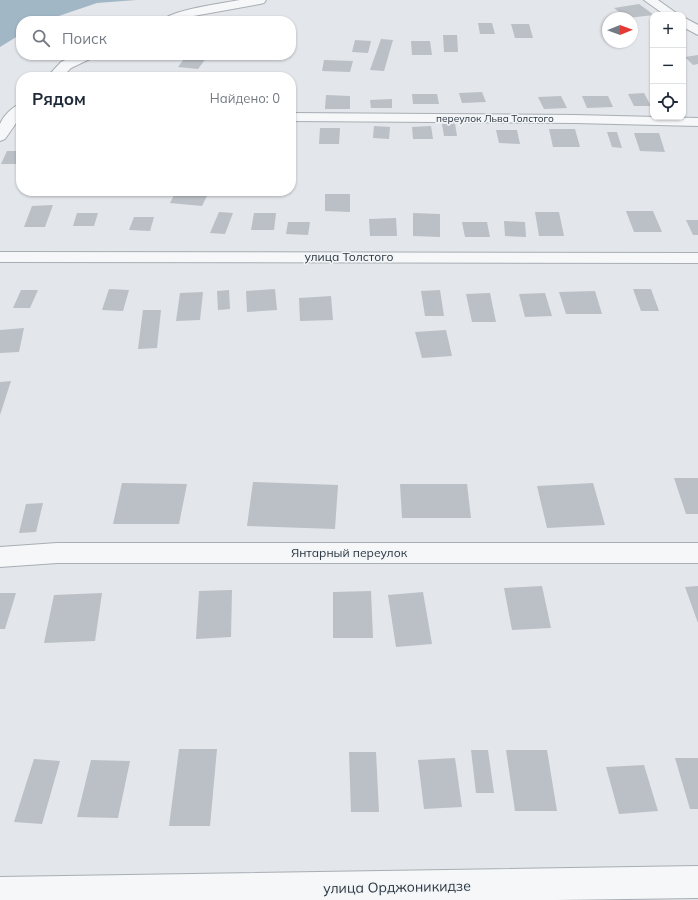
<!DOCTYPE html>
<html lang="ru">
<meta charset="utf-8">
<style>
:root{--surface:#fff;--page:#f6f6f7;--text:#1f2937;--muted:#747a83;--line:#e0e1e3}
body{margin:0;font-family:Mulish,sans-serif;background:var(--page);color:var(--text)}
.controls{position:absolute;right:12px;top:12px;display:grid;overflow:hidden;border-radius:8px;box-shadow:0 1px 3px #0004}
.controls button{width:36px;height:36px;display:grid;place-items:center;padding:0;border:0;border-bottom:1px solid var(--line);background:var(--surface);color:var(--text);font:20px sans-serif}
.compass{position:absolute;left:602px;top:12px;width:36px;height:36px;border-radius:50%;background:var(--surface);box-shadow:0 1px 3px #0004;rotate:89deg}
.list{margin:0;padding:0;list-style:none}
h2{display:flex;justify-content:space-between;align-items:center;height:52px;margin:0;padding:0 16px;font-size:17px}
h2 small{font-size:13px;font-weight:400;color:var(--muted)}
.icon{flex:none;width:22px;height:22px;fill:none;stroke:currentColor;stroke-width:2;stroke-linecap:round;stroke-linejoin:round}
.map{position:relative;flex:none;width:698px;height:900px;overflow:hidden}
.search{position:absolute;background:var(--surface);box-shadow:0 1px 3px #0004;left:16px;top:16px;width:280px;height:44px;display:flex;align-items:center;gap:10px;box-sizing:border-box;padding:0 14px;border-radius:16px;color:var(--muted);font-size:15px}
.panel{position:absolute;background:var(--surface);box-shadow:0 1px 3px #0004;left:16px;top:72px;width:280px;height:124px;border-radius:16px}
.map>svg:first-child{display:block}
.water{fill:#a2b7c6}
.building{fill:#bbc0c6}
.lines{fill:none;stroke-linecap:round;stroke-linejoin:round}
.minor-casing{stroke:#a8aeb4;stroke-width:2}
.tertiary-casing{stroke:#a8aeb4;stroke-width:2}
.minor{fill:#f5f7f8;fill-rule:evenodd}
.tertiary{fill:#f5f7f8;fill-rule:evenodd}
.labels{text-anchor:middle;stroke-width:3;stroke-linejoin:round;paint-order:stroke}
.far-street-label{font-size:10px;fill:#2c3640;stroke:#f2f5f7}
.street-label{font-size:12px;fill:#2c3640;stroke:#f2f5f7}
.near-street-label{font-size:14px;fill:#2c3640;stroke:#f2f5f7}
</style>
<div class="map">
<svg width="698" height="900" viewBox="0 0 698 900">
<rect width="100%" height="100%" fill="#e3e6ea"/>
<path class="water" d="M0,0H136L97,3L44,21H21V34L0,47Z"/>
<g class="building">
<path d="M639,4L654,15L627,18L614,8Z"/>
<path d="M478,23H492L495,34H480Z"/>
<path d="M511,24H529L533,38H515Z"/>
<path d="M443,35H457L458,52H444Z"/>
<path d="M381,39L393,40L384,71L370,70Z"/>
<path d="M355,40L371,41L368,53L352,52Z"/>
<path d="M411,41H430L432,55H412Z"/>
<path d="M187,55L207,57L198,69L178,67Z"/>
<path d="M698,55V64L693,65L685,57Z"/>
<path d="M324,60L353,61L350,72L322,71Z"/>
<path d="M482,92L486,102L462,103L459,93Z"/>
<path d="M644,93L651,106H634L628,94Z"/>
<path d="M412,94H437L439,104H413Z"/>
<path d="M326,95L350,96V109H325Z"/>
<path d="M561,96L567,108L544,109L538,97Z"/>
<path d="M582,96H608L613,107L587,108Z"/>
<path d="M392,99V108H371L370,100Z"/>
<path d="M442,124H455L457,136H444Z"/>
<path d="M374,126L390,127L389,139L373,138Z"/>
<path d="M431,126L433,139H413L412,127Z"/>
<path d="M320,128H340L339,144H319Z"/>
<path d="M549,129H575L580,147H553Z"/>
<path d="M496,130H517L520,144L499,143Z"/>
<path d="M607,132H617L622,148L612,147Z"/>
<path d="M634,133H659L665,152L640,151Z"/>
<path d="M7,151H21V164H1Z"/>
<path d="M176,191H202L209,192L202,206L170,203Z"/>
<path d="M325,194H350V212L325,211Z"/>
<path d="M53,205L45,227H24L32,206Z"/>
<path d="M626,211H653L662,232H634Z"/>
<path d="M219,212L233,213L225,234L210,233Z"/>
<path d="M535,212H559L564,236H539Z"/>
<path d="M77,213H98L94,226H73Z"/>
<path d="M254,213H276L274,230H251Z"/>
<path d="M413,213L440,214V237L413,236Z"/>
<path d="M134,217H154L150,231L129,230Z"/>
<path d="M396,218L397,236H370L369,219Z"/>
<path d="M686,220H698V235H693Z"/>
<path d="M504,221L525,222L526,237L505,236Z"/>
<path d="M288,222H310L308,235L286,234Z"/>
<path d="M462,222H487L490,237H465Z"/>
<path d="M109,289L129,290L123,311L102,310Z"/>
<path d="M275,289L277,310L247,312L246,291Z"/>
<path d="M633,289H651L659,311H641Z"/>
<path d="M21,290H38L30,308H13Z"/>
<path d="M229,290L230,309L218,310L217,291Z"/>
<path d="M440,290L444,316H425L421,291Z"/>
<path d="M595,291L602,314H566L559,292Z"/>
<path d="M203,292L200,320L176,321L180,293Z"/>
<path d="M490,293L496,322H472L466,294Z"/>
<path d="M545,293L552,316L525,317L519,294Z"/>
<path d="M331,296L333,320L300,321L299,298Z"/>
<path d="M143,310H161L157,348L138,349Z"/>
<path d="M24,328L19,352L0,353V330Z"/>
<path d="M446,330L452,356L422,358L415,332Z"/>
<path d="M11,381L0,415V382Z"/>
<path d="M674,478H698V514H686Z"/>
<path d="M253,482L338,485L335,529L247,526Z"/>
<path d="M122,483L187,484L179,524H113Z"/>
<path d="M593,483L605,525L547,528L537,486Z"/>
<path d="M400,484H467L471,518H402Z"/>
<path d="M43,503L36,532L19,533L26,504Z"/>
<path d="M542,586L551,628L512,630L504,588Z"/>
<path d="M698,586V623L685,587Z"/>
<path d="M232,590L231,637L196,639L199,591Z"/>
<path d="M371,591L373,638H333V592Z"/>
<path d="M423,592L432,644L396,647L388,595Z"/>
<path d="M0,593H16L5,629H0Z"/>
<path d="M102,593L95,641L44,643L54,595Z"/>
<path d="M179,749H217L210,826H169Z"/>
<path d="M471,750H488L494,793H476Z"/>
<path d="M506,750H547L557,811H515Z"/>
<path d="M349,752H376L379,812H351Z"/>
<path d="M455,758L462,807L424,809L418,760Z"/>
<path d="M675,758H698V809H690Z"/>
<path d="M34,759L60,761L42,824L14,822Z"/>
<path d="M91,760L130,761L118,818L77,817Z"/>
<path d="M644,765L658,811L619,814L606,767Z"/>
</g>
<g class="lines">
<defs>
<g id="minor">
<path d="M240,0H266L264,3L260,4L188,17L179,21H162C170,10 225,3 240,0Z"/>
<path d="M644,0H658L679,15H665Z"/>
<path d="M683,17L698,25V35L683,27Z"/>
<path d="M76,55H94L92,58L71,68L62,77H47L61,62Z"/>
<path d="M21,104V116L5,139L0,141C0,136 0,128 0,124C3,116 13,106 21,104Z"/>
<path d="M291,113L575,115L698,118V126L575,123L291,121Z"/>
<path d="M57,543H698V563H57L0,567V547Z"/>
<path d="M698,866V898L556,900H0V877Z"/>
</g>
<path id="tertiary" d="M0,252L698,253V263L0,262Z"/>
</defs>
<use href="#minor" class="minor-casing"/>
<use href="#tertiary" class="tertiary-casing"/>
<use href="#minor" class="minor"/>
<use href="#tertiary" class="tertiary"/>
</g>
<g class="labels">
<g class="far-street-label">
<text x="495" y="122">переулок Льва Толстого</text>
</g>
<g class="street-label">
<text x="349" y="261">улица Толстого</text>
<text x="349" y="557">Янтарный переулок</text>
</g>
<g class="near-street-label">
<text transform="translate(397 887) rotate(-1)" y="5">улица Орджоникидзе</text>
</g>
</g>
</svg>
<div class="controls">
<button>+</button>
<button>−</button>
<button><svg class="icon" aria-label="locate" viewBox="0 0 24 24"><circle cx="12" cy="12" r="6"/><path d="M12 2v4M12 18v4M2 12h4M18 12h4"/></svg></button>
</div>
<svg class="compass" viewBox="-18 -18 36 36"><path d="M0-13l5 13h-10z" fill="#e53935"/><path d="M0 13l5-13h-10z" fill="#747a83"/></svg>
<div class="search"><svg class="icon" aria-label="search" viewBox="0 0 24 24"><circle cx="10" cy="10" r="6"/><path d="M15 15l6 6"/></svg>Поиск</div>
<section class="panel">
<h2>Рядом<small>Найдено: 0</small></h2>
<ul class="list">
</ul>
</section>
</div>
